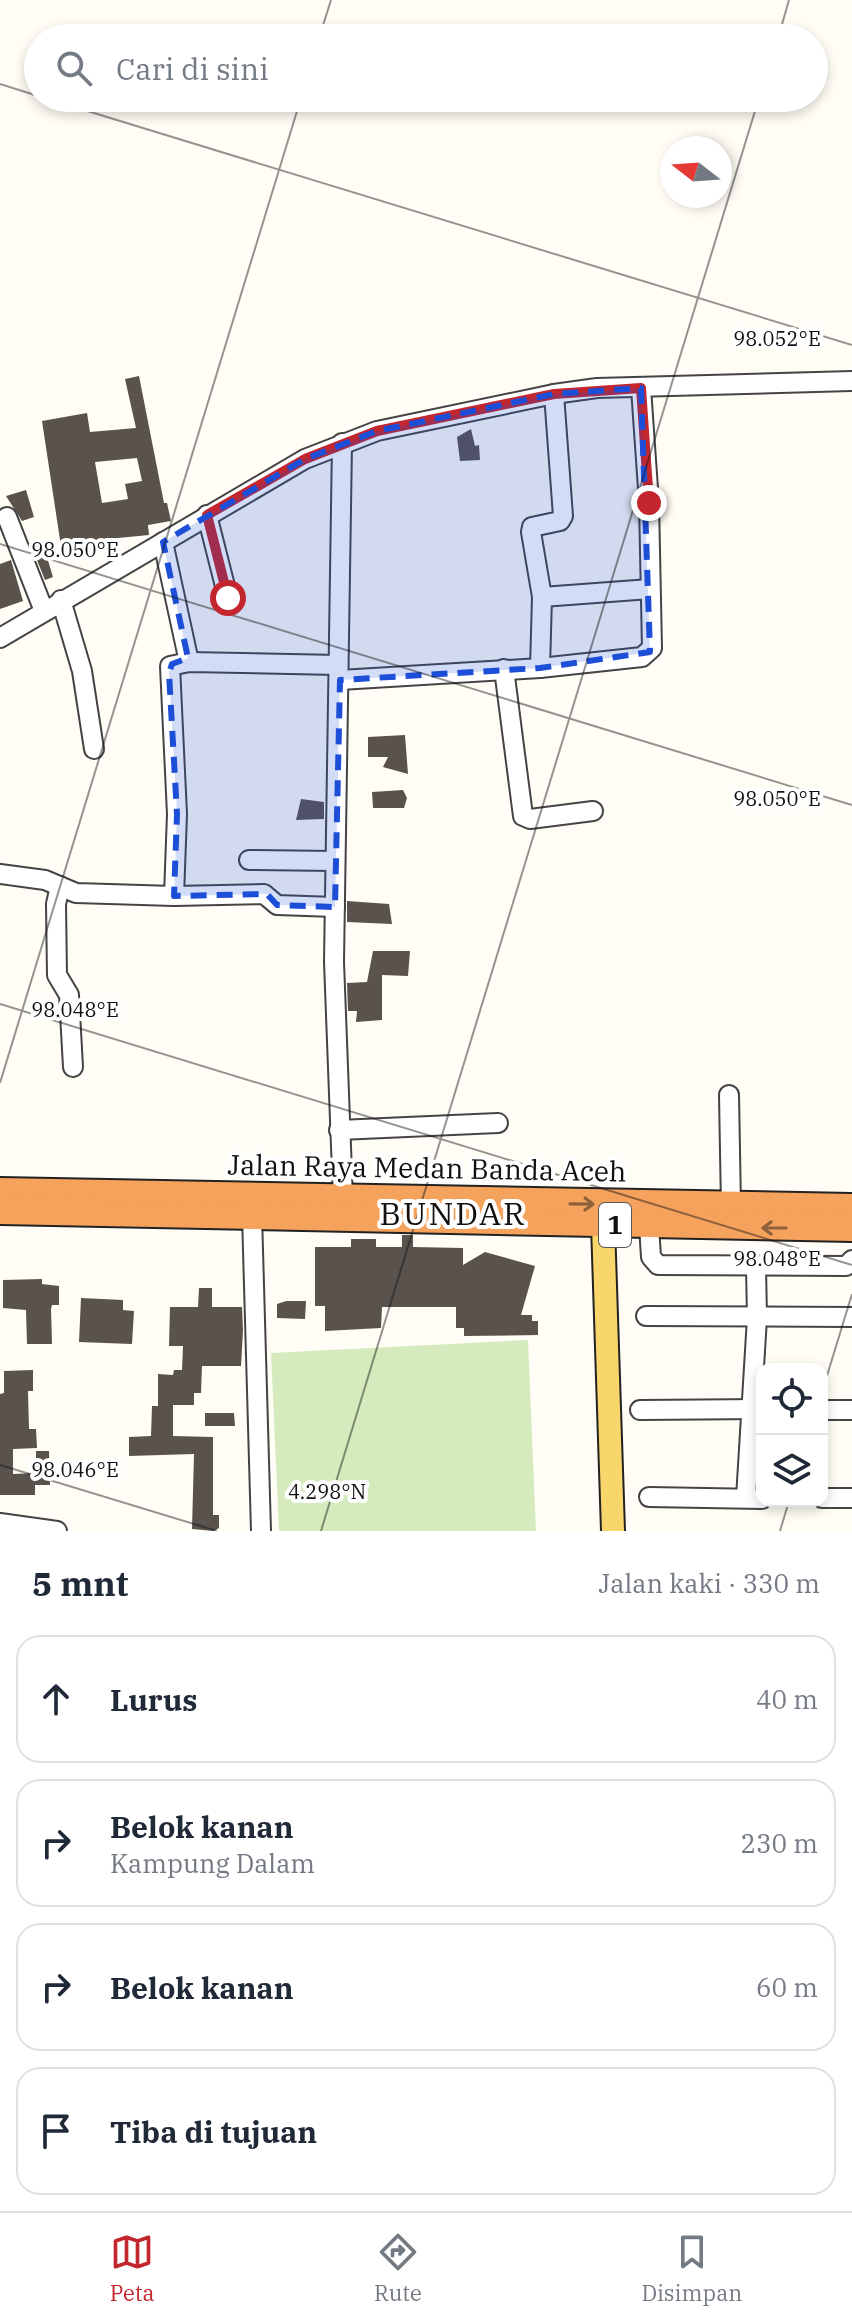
<!DOCTYPE html>
<html lang="id">
<meta charset="utf-8">
<style>
:root{--surface:#fff;--page:#f6f6f7;--text:#1f2937;--muted:#747a83;--line:#e0e1e3;--accent:#c4262e}
body{margin:0;font-family:"IBM Plex Serif",serif;background:var(--page);color:var(--text)}
.controls{position:absolute;right:24px;bottom:24px;display:grid;overflow:hidden;border-radius:16px;box-shadow:0 4px 12px #0003}
.controls button{width:72px;height:72px;display:grid;place-items:center;padding:0;border:0;border-bottom:2px solid var(--line);background:var(--surface);color:var(--text);font:40px sans-serif}
.compass{position:absolute;left:660px;top:136px;width:72px;height:72px;border-radius:50%;background:var(--surface);box-shadow:0 4px 12px #0003;rotate:287deg}
.stop{position:absolute;width:24px;height:24px;margin:-18px;border:6px solid #c4262e;border-radius:50%;background:#fff}
.stop.end{background:#c4262e;border-color:#fff;box-shadow:0 2px 8px #0008}
.list{margin:0;padding:0;list-style:none}
h2{display:flex;justify-content:space-between;align-items:center;height:104px;margin:0;padding:0 32px;font-size:34px}
h2 small{font-size:26px;font-weight:400;color:var(--muted)}
.list li{display:grid;grid-template-columns:52px 1fr auto;gap:24px;align-items:center;box-sizing:border-box;height:128px;margin:0 16px 16px;padding:0 16px;border:2px solid var(--line);border-radius:24px}
.list b{display:block;font-size:30px;white-space:nowrap}
.list p{margin:0;font-size:26px;white-space:nowrap;color:var(--muted)}
.list em{font-size:26px;font-style:normal;color:var(--muted)}
.icon{flex:none;width:44px;height:44px;fill:none;stroke:currentColor;stroke-width:2;stroke-linecap:round;stroke-linejoin:round}
.map{position:relative;flex:none;width:852px;height:1531px;overflow:hidden}
.search{position:absolute;background:var(--surface);box-shadow:0 4px 12px #0003;left:24px;right:24px;top:24px;height:88px;display:flex;align-items:center;gap:20px;box-sizing:border-box;padding:0 28px;border-radius:44px;color:var(--muted);font-size:30px}
.sheet{height:680px;background:var(--surface)}
nav{display:flex;justify-content:space-around;align-items:center;box-sizing:border-box;height:112px;border-top:2px solid var(--line);background:var(--surface);font-size:22px;color:var(--muted)}
nav a{display:grid;justify-items:center;gap:4px}
nav .on{color:var(--accent)}
.map>svg:first-child{display:block}
.green{fill:#d5ebbd}
.building{fill:#5a524d;fill-rule:evenodd}
.lines{fill:none;stroke-linecap:round;stroke-linejoin:round}
.minor-casing{stroke:#444;stroke-width:22}
.major-casing{stroke:#222;stroke-width:26}
.highway-casing{stroke:#222;stroke-width:30}
.minor{stroke:#fff;stroke-width:18}
.major{stroke:#f9d66b;stroke-width:22}
.highway{stroke:#f5a25d;stroke-width:26}
.oneway{stroke:#8e613b}
.route{stroke:#c4262e;stroke-width:10}
.marked{fill:#1d4ed8;fill-opacity:0.2;stroke:#1d4ed8;stroke-width:6;stroke-dasharray:16 10;stroke-linejoin:round}
.ticks{fill:none;stroke:#111;stroke-width:2;stroke-opacity:0.45}
.labels{text-anchor:middle;stroke-width:8;stroke-linejoin:round;paint-order:stroke}
.shield{fill:#fff;stroke:#585858;stroke-width:2}
.shield-label{font-size:26px;font-weight:bold;fill:#111}
.street-label{font-size:28px;fill:#111;stroke:#fff}
.quarter-label{font-size:32px;letter-spacing:2px;fill:#111;stroke:#fff}
.ticks-label{font-size:20px;text-anchor:middle;fill:#111;stroke:#fff;stroke-width:8;stroke-linejoin:round;paint-order:stroke}
</style>
<div class="map">
<svg width="852" height="1531" viewBox="0 0 852 1531">
<rect width="100%" height="100%" fill="#fffdf5"/>
<path class="green" d="M528,1340L536,1531H279L271,1353Z"/>
<g class="building">
<path d="M139,376L164,503H167L171,521L148,525L149,535L108,539V544L62,553L42,421L87,413L90,432L136,428L125,379ZM137,458L142,481L125,484L128,499L102,503L95,462Z"/>
<path d="M471,429L475,446L479,445L480,460L460,461L457,437Z"/>
<path d="M26,490L34,517L22,521L6,496Z"/>
<path d="M43,544L53,577L45,580L32,548Z"/>
<path d="M11,560L23,601L0,609V564Z"/>
<path d="M405,735L408,774L383,767L388,757H368V737Z"/>
<path d="M403,790L407,798L404,808H373L372,792Z"/>
<path d="M301,799L324,802V819L296,820Z"/>
<path d="M347,901L389,904L392,924L347,922Z"/>
<path d="M373,951H410L408,976L382,975V1020L356,1022L357,1011H348L347,983L367,982Z"/>
<path d="M402,1235H413V1247L463,1248V1265L485,1252L535,1266L521,1315H532V1321H538V1335L464,1336V1328H456V1307H382L381,1328L325,1331V1306H315V1247H351V1239H376V1247H402Z"/>
<path d="M42,1279V1284L59,1286V1305H52L51,1309L52,1344H27L26,1310L3,1308V1280Z"/>
<path d="M199,1288H212V1307H242L243,1330L241,1366H202L201,1393H194V1405H173V1436L213,1437V1515H219V1528L214,1531L192,1529L194,1454L129,1456V1437L151,1436L152,1406H158V1374L173,1375L174,1370H182L183,1346H169L170,1307H198Z"/>
<path d="M81,1298L123,1300V1310L134,1311L132,1344L79,1342Z"/>
<path d="M286,1301H306L305,1319L277,1318V1304Z"/>
<path d="M33,1370V1391H28L29,1429H36L37,1448L13,1449V1474L36,1473V1451H49L50,1485H35V1495H0V1394L4,1393V1371Z"/>
<path d="M205,1413H234L235,1426H205Z"/>
</g>
<g class="lines">
<defs>
<g id="minor">
<path d="M342,443L334,962L343,1199"/>
<path d="M207,515L228,598"/>
<path d="M7,517L44,611"/>
<path d="M163,542L189,662"/>
<path d="M542,597L650,589"/>
<path d="M61,600L82,671L94,749"/>
<path d="M0,638L305,459L377,431L554,394L597,388L852,381"/>
<path d="M540,668L642,657L652,648L649,503L641,388"/>
<path d="M504,669L523,816L530,819L593,811"/>
<path d="M340,680L540,668L542,597L531,532L532,527L560,521L563,516L554,394"/>
<path d="M249,860L335,861"/>
<path d="M0,874L45,880L76,893L174,896L177,814L170,666L189,662L338,665"/>
<path d="M60,886L56,904L57,975L69,995L73,1067"/>
<path d="M174,896L264,894L277,905L335,907"/>
<path d="M729,1095L731,1207"/>
<path d="M339,1130L498,1123"/>
<path d="M252,1215L261,1531"/>
<path d="M649,1226L651,1257L658,1265L846,1266L852,1260"/>
<path d="M646,1316L852,1317"/>
<path d="M640,1410L762,1409"/>
<path d="M822,1410H852"/>
<path d="M649,1497L762,1499"/>
<path d="M746,1498L757,1318L756,1267"/>
<path d="M822,1498H852"/>
<path d="M0,1523L57,1531"/>
</g>
<path id="major" d="M603,1225L613,1531"/>
<g id="highway">
<path d="M0,1191L852,1207"/>
<path d="M0,1211L852,1228"/>
</g>
</defs>
<use href="#minor" class="minor-casing"/>
<use href="#major" class="major-casing"/>
<use href="#highway" class="highway-casing"/>
<use href="#minor" class="minor"/>
<use href="#major" class="major"/>
<use href="#highway" class="highway"/>
</g>
<defs><path id="oneway-shaft" d="M-6 0H5M1.5-3L5.5 0L1.5 3" fill="none" stroke-width="1.6" stroke-linecap="round" stroke-linejoin="round" transform="scale(2)"/></defs>
<g class="oneway">
<use href="#oneway-shaft" transform="translate(582 1204) rotate(1)"/>
<use href="#oneway-shaft" transform="translate(774 1228) rotate(180)"/>
</g>
<g class="lines">
<path class="route" d="M228,598L207,515L305,459L377,431L554,394L641,388L649,503"/>
</g>
<path class="marked" d="M641,388L650,652L540,668L340,680L335,907L277,905L267,894L174,896L177,814L169,673L172,664L188,658L163,542L305,459L377,431L554,394Z"/>
<path class="ticks" d="M319,38L331,0M778,38L789,0M0,84L38,96M45,98L852,345M0,544L852,805M0,1004L852,1265M0,1083L301,98M822,1392L852,1294M0,1465L217,1531M321,1531L759,98M780,1531L789,1501"/>
<g class="labels">
<rect class="shield" x="599" y="1203" width="32" height="44" rx="6"/>
<g class="shield-label">
<text x="615" y="1234">1</text>
</g>
<g class="street-label">
<text transform="translate(427 1168) rotate(1)" y="10">Jalan Raya Medan Banda Aceh</text>
</g>
<g class="quarter-label">
<text x="453" y="1225">BUNDAR</text>
</g>
</g>
<g class="ticks-label">
<text x="777" y="346">98.052°E</text>
<text x="75" y="557">98.050°E</text>
<text x="777" y="806">98.050°E</text>
<text x="75" y="1017">98.048°E</text>
<text x="777" y="1266">98.048°E</text>
<text x="75" y="1477">98.046°E</text>
<text x="327" y="1499">4.298°N</text>
</g>
</svg>
<div class="controls">
<button><svg class="icon" aria-label="locate" viewBox="0 0 24 24"><circle cx="12" cy="12" r="6"/><path d="M12 2v4M12 18v4M2 12h4M18 12h4"/></svg></button>
<button><svg class="icon" aria-label="layers" viewBox="0 0 24 24"><path d="M12 4l9 5-9 5-9-5zM3 14l9 5 9-5"/></svg></button>
</div>
<svg class="compass" viewBox="-18 -18 36 36"><path d="M0-13l5 13h-10z" fill="#e53935"/><path d="M0 13l5-13h-10z" fill="#747a83"/></svg>
<div class="stop" style="left:228px;top:598px"></div>
<div class="stop end" style="left:649px;top:503px"></div>
<div class="search"><svg class="icon" aria-label="search" viewBox="0 0 24 24"><circle cx="10" cy="10" r="6"/><path d="M15 15l6 6"/></svg>Cari di sini</div>
</div>
<section class="sheet">
<h2>5 mnt<small>Jalan kaki · 330 m</small></h2>
<ul class="list">
<li><svg class="icon" aria-label="ahead" viewBox="0 0 24 24"><path d="M12 20V5M6 11l6-6 6 6"/></svg><div><b>Lurus</b></div><em>40 m</em></li>
<li><svg class="icon" aria-label="right" viewBox="0 0 24 24"><path d="M7 20v-9h11M14 6l5 5-5 5"/></svg><div><b>Belok kanan</b><p>Kampung Dalam</p></div><em>230 m</em></li>
<li><svg class="icon" aria-label="right" viewBox="0 0 24 24"><path d="M7 20v-9h11M14 6l5 5-5 5"/></svg><div><b>Belok kanan</b></div><em>60 m</em></li>
<li><svg class="icon" aria-label="arrive" viewBox="0 0 24 24"><path d="M6 21V4h12l-3 4 3 4H6"/></svg><div><b>Tiba di tujuan</b></div></li>
</ul>
</section>
<nav>
<a class="on"><svg class="icon" aria-label="map" viewBox="0 0 24 24"><path d="M3 6l6-2 6 2 6-2v14l-6 2-6-2-6 2zM9 4v14M15 6v14"/></svg>Peta</a>
<a><svg class="icon" aria-label="directions" viewBox="0 0 24 24"><path d="M12 3l9 9-9 9-9-9zM9 14v-3h6M13 9l2 2-2 2"/></svg>Rute</a>
<a><svg class="icon" aria-label="saved" viewBox="0 0 24 24"><path d="M7 4h10v16l-5-4-5 4z"/></svg>Disimpan</a>
</nav>
